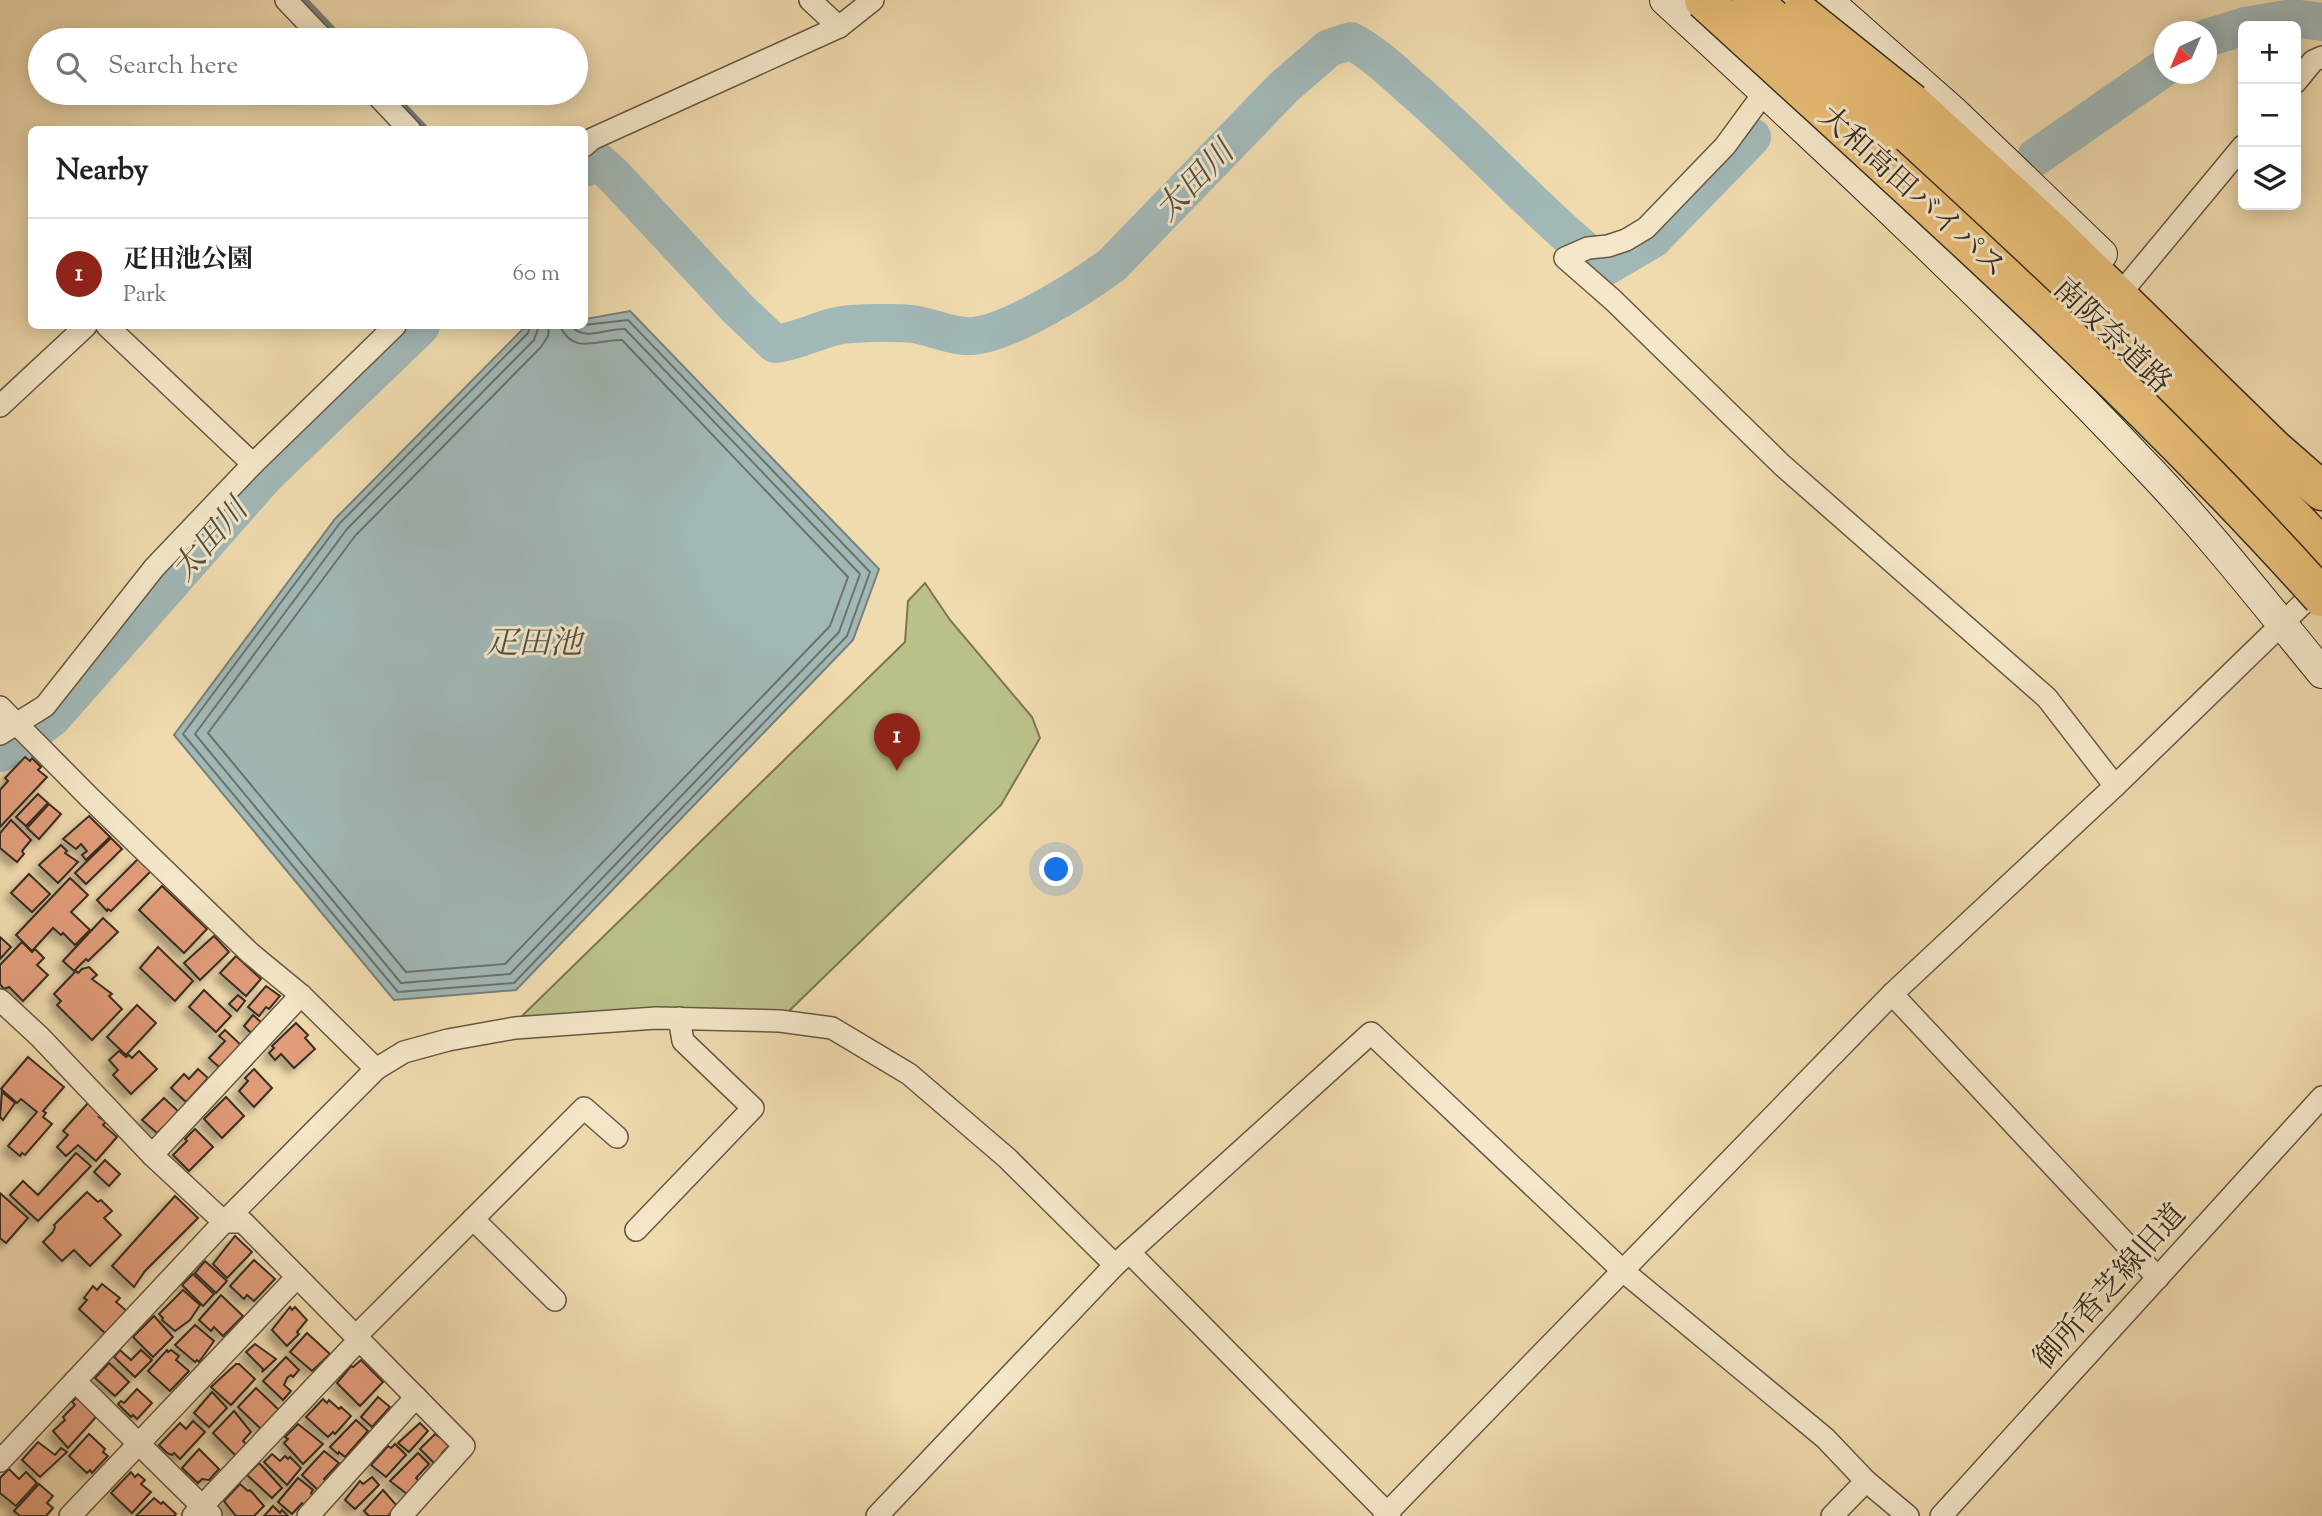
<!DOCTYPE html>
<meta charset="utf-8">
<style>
:root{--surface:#fff;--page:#f2f2f2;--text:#222;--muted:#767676;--line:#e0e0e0;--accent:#8f2418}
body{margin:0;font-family:"Sorts Mill Goudy","Noto Serif JP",serif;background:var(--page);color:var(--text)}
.controls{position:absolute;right:21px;top:21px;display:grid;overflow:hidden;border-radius:10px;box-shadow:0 4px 18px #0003}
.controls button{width:63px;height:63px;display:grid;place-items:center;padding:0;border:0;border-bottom:2px solid var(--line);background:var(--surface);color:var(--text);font:35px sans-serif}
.compass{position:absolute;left:2154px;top:21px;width:63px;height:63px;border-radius:50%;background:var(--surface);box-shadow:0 4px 18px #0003;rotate:224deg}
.you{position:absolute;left:1057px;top:870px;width:24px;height:24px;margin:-18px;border:5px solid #fff;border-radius:50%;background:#1a73e8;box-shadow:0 0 0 10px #1a73e833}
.badge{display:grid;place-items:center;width:46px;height:46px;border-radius:50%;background:var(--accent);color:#fff;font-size:23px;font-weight:700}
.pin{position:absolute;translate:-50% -58px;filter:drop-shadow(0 2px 4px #0008)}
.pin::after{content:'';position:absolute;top:37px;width:24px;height:21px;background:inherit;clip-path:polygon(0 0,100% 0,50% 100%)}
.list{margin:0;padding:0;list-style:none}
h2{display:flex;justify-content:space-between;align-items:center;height:91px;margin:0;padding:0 28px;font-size:30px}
h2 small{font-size:23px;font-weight:400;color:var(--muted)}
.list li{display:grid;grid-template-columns:46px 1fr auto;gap:21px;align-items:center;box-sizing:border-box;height:112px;padding:0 28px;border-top:2px solid var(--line)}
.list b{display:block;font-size:26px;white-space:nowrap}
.list p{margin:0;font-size:23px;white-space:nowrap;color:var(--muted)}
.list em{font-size:23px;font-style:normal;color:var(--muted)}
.icon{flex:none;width:38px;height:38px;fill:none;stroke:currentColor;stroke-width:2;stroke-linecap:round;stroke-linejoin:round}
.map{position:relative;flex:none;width:2322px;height:1516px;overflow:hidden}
.search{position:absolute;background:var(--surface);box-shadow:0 4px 18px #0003;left:28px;top:28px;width:560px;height:77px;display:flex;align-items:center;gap:18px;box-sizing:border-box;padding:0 24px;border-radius:38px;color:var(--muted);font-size:26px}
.panel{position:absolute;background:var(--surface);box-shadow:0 4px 18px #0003;left:28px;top:126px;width:560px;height:203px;border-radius:10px}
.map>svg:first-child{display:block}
.green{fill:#bbc089;stroke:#7a7655;stroke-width:2}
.water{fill:#a1b8b7;stroke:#77807b;stroke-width:2}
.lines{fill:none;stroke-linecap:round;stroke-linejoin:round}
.shore{stroke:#6c726c;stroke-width:2}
.stream{stroke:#77807b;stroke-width:6}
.river{stroke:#a1b8b7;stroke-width:38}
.building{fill:#e29d7a;stroke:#382d21;stroke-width:2;filter:url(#shadow)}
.street-casing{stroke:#665844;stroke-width:24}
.secondary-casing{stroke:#382d21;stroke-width:32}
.highway-casing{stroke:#382d21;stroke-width:41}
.street{stroke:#f5e8ca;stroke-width:21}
.secondary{stroke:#f5e8ca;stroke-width:30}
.highway{stroke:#e8be77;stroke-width:38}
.highway-bridge-casing{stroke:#382d21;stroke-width:41;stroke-linecap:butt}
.highway-bridge{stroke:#e8be77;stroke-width:38}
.labels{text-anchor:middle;stroke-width:6;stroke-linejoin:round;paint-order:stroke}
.street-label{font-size:30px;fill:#382d21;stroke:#f5e8ca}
.water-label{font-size:32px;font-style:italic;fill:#525046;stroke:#f5e8ca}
</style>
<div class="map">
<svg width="2322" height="1516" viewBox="0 0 2322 1516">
<defs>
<filter id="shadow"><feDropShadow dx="-6" dy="6" stdDeviation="3.5" flood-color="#0004"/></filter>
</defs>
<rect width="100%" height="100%" fill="#f0dbae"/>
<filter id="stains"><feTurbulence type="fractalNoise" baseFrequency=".00286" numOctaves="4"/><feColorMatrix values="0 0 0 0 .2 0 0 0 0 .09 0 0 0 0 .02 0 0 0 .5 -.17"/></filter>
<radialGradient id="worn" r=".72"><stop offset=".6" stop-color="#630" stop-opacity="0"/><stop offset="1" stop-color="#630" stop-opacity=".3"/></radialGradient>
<path class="green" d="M925,583L950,620L1032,717L1040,738L1001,805L787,1013L522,1016L905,642L908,601Z"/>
<path class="water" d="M630,311L879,569L853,640L516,990L394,1000L174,735L335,519L523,329L542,326H584L585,319Z"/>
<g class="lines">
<g class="shore">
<path d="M530,326L528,333L340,523L183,734L398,992L514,983L847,636L870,572L628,320L584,325"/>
<path d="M539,326L534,340L347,529L195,734L401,983L510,974L839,632L860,574L625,329C607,328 585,342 571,326"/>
<path d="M549,326L548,336L541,347L355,536L208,733L406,972L505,964L830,626L848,577L622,340C597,339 574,356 560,326"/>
</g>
<g class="stream">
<path d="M305,0L343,40"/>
<path d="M392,93L427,130"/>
</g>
<g class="river">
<path d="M2245,26L2292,18L2322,22"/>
<path d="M2206,38L2243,27"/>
<path d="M2036,157L2164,68"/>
<path d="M584,168L595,159L614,176L738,309L775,344C799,341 819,329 842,325C859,323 895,322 912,324C930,326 947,335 965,336C1002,339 1082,287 1112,265L1284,87L1329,48L1351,41C1376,54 1396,75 1417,93C1482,150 1538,213 1605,267L1653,239L1752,137"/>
<path d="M0,753L17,744L52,718L266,475L421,326"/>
</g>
</g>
<g class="building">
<path d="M25,757L30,761L32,758L41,767L38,770L47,777L0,827V790L8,781L5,778Z"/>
<path d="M38,794L48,803L26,826L16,817Z"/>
<path d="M49,804L61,814L39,839L27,828Z"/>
<path d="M89,816L110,837L86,860L82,855L87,851L81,844L76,849L63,839Z"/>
<path d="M11,820L31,840L22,851L24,854L17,862L0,848V833Z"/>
<path d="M111,838L122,849L86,884L75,873Z"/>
<path d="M61,845L67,851L65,853L78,862L58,883L39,865Z"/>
<path d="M139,858L152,870L111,911L108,909L107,911L97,900Z"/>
<path d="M29,874L50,894L32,912L11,893Z"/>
<path d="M70,878L88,895L71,912L90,930L75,945L63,933L61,935L53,928L32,951L16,935Z"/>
<path d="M162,886L207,929L184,953L139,910Z"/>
<path d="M103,918L118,932L88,961L86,959L74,971L63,961Z"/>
<path d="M214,936L229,952L200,980L184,963Z"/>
<path d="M0,937L11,947L0,959Z"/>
<path d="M22,942L32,952L35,949L44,958L37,965L48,975L23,1001L9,987L4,989L0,984V965Z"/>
<path d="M158,947L193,981L175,1001L140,968Z"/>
<path d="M236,956L261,979L246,996L220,973Z"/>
<path d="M89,967L97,975L92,979L112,994L109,996L122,1009L92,1040L57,1005L61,1001L54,994L76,971L78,973L82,969Z"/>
<path d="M266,986L280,996L269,1009L266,1007L259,1016L248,1007Z"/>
<path d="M204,990L231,1016L216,1032L189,1007Z"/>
<path d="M238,995L245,1001L237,1011L229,1004Z"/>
<path d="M137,1005L156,1023L126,1055L107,1037Z"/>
<path d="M253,1015L262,1023L252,1034L244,1026Z"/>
<path d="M296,1023L308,1035L305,1038L315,1049L294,1068L281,1054L275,1060L269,1053L274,1048L272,1046Z"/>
<path d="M225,1030L241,1045L229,1060L227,1059L219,1067L209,1058L225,1041L219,1036Z"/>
<path d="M119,1051L126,1057L129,1055L132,1058L139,1051L157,1069L131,1094L113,1075L118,1070L109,1060Z"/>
<path d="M28,1057L64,1087L43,1111L46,1113L43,1117L52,1124L25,1155L22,1153L20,1156L8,1146L37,1112L21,1099L17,1103L1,1089Z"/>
<path d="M198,1069L208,1078L186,1102L171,1088L184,1074L189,1079Z"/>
<path d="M254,1069L272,1088L254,1107L239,1091L248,1081L245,1078Z"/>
<path d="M2,1092L15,1103L3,1120L0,1117Z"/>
<path d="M226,1097L244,1116L222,1138L204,1119Z"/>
<path d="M164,1098L179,1112L157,1133L142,1120Z"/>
<path d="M88,1103L101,1115L99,1117L106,1122L103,1125L117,1137L96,1161L78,1145L66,1156L57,1147L68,1135L63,1131Z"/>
<path d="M195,1129L213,1147L189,1171L173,1155L187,1141L185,1139Z"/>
<path d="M76,1153L91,1166L38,1221L10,1195L23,1181L38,1195Z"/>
<path d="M105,1160L120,1174L109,1186L94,1172Z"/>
<path d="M87,1192L98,1202L101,1200L112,1211L104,1218L121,1235L90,1266L74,1250L62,1261L43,1242L53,1232L55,1227L54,1225Z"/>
<path d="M0,1193L28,1218L6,1243L0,1238Z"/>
<path d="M175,1196L198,1218L145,1271L134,1287L112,1266Z"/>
<path d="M235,1236L252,1252L227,1278L213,1264Z"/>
<path d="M254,1260L275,1279L254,1301L247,1295L244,1299L230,1286Z"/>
<path d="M205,1261L227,1281L216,1293L195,1273Z"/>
<path d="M193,1274L214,1294L203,1306L182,1285Z"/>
<path d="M102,1284L120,1298L116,1302L128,1312L107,1335L79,1309L87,1300L84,1298L93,1286L97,1290Z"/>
<path d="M183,1290L200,1305L190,1320L175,1331L162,1320L163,1318L159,1314Z"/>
<path d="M221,1295L243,1316L223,1336L214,1327L211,1331L199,1320Z"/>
<path d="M290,1307L292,1310L295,1307L307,1320L297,1332L299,1334L287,1346L272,1330Z"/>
<path d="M154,1316L173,1337L153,1357L133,1337Z"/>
<path d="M195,1325L214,1341L199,1362L197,1360L195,1362L175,1345Z"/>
<path d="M307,1333L330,1354L312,1371L290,1352Z"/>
<path d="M255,1344L276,1359L262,1372L263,1369L246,1352Z"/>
<path d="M120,1350L131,1360L141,1350L152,1360L135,1377L114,1357Z"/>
<path d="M167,1350L168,1352L171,1350L179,1356L176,1360L189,1371L170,1391L148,1371Z"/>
<path d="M286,1357L299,1370L293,1377L291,1375L287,1378L284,1385L291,1391L283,1400L263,1381Z"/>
<path d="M361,1360L383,1382L360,1406L337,1383L351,1366L353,1367Z"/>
<path d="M109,1363L129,1382L115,1396L95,1378Z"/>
<path d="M236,1364H239L255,1379L231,1405L211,1387Z"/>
<path d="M256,1388L279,1410L261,1429L238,1407Z"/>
<path d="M137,1389L152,1403L137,1419L133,1415L131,1417L118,1404L121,1401L124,1403Z"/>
<path d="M212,1392L227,1408L209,1427L194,1413Z"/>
<path d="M77,1397L96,1417L68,1448L53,1431L65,1420L63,1417L75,1405L72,1402Z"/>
<path d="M378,1397L390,1407L372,1427L361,1417Z"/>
<path d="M323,1399L327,1403L329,1400L339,1409L341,1407L351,1416L335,1434L333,1432L328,1437L306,1417Z"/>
<path d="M234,1411L251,1432L243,1441L247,1445L236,1456L213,1433Z"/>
<path d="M356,1420L368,1431L345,1457L339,1452L338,1454L330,1447Z"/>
<path d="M193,1421L205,1432L180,1459L174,1453L172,1455L167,1453L159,1445L180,1423L186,1429Z"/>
<path d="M420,1423L428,1431L409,1452L398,1443Z"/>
<path d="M298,1424L323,1444L303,1464L284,1443L288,1439L285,1437Z"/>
<path d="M89,1434L105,1449L103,1452L108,1456L92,1473L90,1470L87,1473L69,1456Z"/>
<path d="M435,1434L439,1437L440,1435L449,1446L442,1453L445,1455L436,1465L420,1449Z"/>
<path d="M38,1442L55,1455L61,1448L67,1452L40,1477L22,1460Z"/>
<path d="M395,1444L406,1455L386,1477L371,1465L388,1446L391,1448Z"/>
<path d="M199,1449L219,1469L209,1480L202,1479L198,1483L182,1468Z"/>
<path d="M324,1451L339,1463L324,1479L326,1481L318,1490L302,1475Z"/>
<path d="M418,1453L429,1464L416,1478L419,1481L407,1494L390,1481Z"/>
<path d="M272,1454L280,1461L285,1456L288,1459L290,1457L301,1468L287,1485L264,1462Z"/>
<path d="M259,1463L282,1488L272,1498L247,1475Z"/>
<path d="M9,1469L19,1479L26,1472L37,1483L16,1506L0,1493V1478Z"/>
<path d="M131,1472L135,1477L138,1474L145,1480L141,1484L151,1492L132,1513L111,1493Z"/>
<path d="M372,1477L379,1485L355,1509L345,1500L360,1481L363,1484Z"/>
<path d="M298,1478L313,1490L311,1493L313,1495L305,1505L302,1503L292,1514L278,1502Z"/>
<path d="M39,1484L53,1496L47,1503L53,1508L46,1516H20L14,1511Z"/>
<path d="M240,1484L248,1491L250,1490L264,1506L254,1516H236L224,1501Z"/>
<path d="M383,1490L397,1506L388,1516H369L364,1511Z"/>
<path d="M154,1498L161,1504L163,1502L176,1514L174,1516H136Z"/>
<path d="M273,1506L280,1513L282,1510L288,1516H264Z"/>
</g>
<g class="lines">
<defs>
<g id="street">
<path d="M286,0L324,40"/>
<path d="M810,0L839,27"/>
<path d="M1772,82L1725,146L1646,228L1626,240L1608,246L1588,248L1565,258L1613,300L1782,465L2047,698L2115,786"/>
<path d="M2296,82L2313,61L2322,57"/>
<path d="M375,93L410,130"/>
<path d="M584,146L592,139L839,27L873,0"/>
<path d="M2130,282L2243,146"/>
<path d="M107,326L253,464"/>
<path d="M0,406L86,326"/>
<path d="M0,707L89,797L250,953L301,995L376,1069"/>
<path d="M0,734L45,706L154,568L253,464L395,326"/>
<path d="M1892,994L2158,1278"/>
<path d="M0,1000L40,1037L152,1155L224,1222L376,1069L404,1052L448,1040L515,1028L656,1018L780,1021L832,1028L909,1074L1007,1158L1115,1265"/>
<path d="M152,1155L301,995"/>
<path d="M473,1219L555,1300"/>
<path d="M636,1230L753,1108L683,1041L679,1018"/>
<path d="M1129,1252L1390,1516"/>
<path d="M356,1336L584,1108L617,1137"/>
<path d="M75,1381L211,1515"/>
<path d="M0,1461L224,1222H243L464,1446L401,1516"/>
<path d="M70,1516L297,1277"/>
<path d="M193,1516L359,1340"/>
<path d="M308,1516L416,1397"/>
<path d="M877,1516L1115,1265L1371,1033L1623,1271L1825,1438L1866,1481L1908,1516"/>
<path d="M1384,1516L1892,994L2115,786L2322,585"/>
<path d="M1832,1516L1866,1481"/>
<path d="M1941,1516L2322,1097"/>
</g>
<g id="secondary">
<path d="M1665,0C1827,149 1989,300 2140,460C2205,527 2263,601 2322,673"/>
<path d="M1827,0L1954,112L2102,254"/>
</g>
<g id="highway">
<path d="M1912,103L2047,227L2273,448L2322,491"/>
<path d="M1896,130C2042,265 2187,402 2322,548"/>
</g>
</defs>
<use href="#street" class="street-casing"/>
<use href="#secondary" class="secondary-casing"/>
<use href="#highway" class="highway-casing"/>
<use href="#street" class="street"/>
<use href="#secondary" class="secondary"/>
<use href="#highway" class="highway"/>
<defs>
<g id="highway-bridge">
<path d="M1704,0C1916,194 2130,383 2322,597"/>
<path d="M1752,0L1896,130"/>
<path d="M1801,14L1912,103"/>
</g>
</defs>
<use href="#highway-bridge" class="highway-bridge-casing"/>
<use href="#highway-bridge" class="highway-bridge"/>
</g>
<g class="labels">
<g class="street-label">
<text transform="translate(1913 191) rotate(42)" y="10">大和高田バイパス</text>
<text transform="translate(2113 335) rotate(44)" y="10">南阪奈道路</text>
<text transform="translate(2109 1286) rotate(-48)" y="10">御所香芝線旧道</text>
</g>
<g class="water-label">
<text transform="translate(1194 180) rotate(-46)" y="11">太田川</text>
<text transform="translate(209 539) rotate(-49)" y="11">太田川</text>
<text x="534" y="653">疋田池</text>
</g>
</g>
<rect width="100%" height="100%" filter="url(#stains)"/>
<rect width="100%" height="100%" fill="url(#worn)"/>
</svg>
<div class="controls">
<button>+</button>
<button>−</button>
<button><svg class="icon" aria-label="layers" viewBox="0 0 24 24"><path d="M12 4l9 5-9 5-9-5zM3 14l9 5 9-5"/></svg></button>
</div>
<svg class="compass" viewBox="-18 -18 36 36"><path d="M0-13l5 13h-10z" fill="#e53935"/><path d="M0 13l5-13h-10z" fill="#767676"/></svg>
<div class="you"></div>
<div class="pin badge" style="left:897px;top:771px">1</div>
<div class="search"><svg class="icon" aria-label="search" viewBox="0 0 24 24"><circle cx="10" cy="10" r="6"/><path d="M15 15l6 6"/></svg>Search here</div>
<section class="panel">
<h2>Nearby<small></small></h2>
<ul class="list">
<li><span class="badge">1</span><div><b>疋田池公園</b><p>Park</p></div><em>60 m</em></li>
</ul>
</section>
</div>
